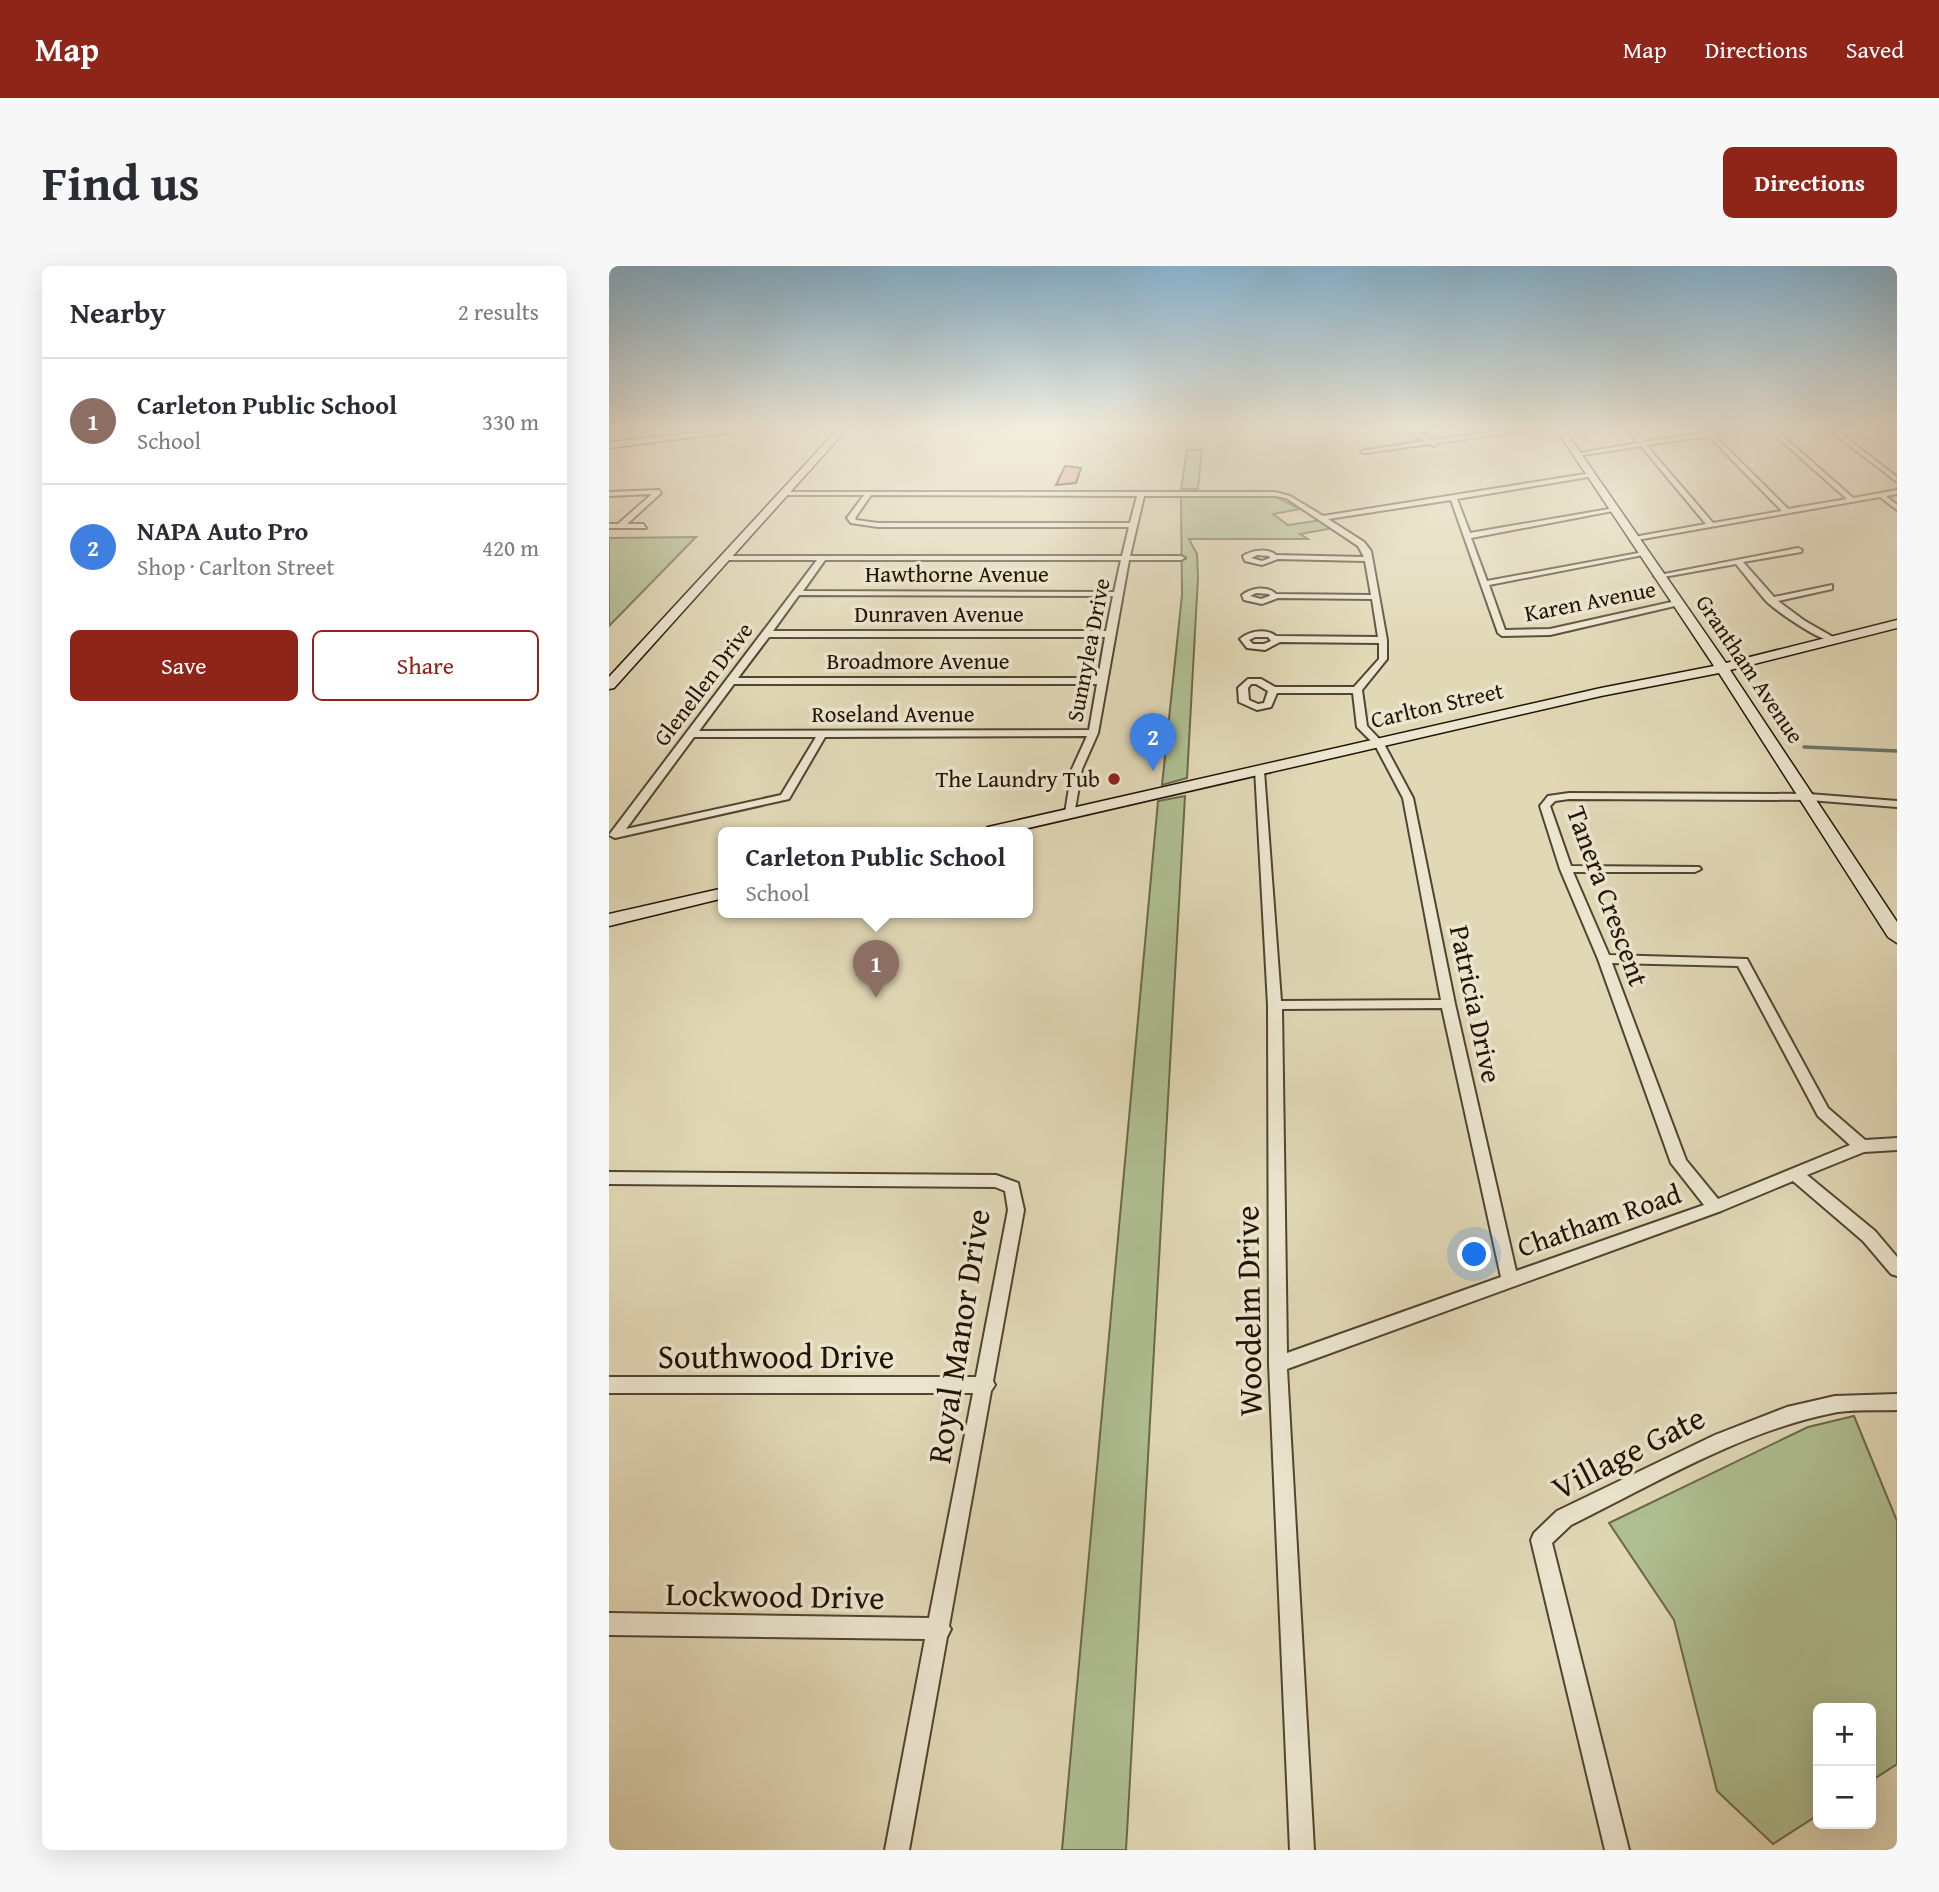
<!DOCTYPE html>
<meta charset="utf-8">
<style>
:root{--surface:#fff;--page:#f7f7f7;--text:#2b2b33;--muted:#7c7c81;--line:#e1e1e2;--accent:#8f2418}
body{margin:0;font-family:"Gentium Book Plus",serif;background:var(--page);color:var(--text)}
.controls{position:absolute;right:21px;bottom:21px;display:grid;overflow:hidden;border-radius:10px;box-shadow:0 7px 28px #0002}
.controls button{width:63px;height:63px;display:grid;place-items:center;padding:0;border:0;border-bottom:2px solid var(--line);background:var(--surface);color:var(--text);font:35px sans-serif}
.you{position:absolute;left:866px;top:989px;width:24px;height:24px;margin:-18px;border:5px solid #fff;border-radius:50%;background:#1a73e8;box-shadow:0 0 0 10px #1a73e833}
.badge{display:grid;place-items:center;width:46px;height:46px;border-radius:50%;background:var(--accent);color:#fff;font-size:23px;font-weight:700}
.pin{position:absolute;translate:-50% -58px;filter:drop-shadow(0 2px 4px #0008)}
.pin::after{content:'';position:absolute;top:37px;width:24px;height:21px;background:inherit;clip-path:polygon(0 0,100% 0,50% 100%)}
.popup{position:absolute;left:109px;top:561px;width:315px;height:91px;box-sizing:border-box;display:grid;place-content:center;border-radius:10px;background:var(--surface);filter:drop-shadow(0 2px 5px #0005);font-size:23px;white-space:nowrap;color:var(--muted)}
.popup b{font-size:26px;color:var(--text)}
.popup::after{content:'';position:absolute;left:50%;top:100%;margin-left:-14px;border:14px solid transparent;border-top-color:var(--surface)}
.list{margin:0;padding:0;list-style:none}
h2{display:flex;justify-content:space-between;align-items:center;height:91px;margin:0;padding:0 28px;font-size:30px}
h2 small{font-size:23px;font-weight:400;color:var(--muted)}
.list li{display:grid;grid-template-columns:46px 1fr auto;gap:21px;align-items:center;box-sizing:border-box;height:126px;padding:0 28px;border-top:2px solid var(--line)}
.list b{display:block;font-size:26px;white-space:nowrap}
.list p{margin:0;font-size:23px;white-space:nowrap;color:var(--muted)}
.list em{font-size:23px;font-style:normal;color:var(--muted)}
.actions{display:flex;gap:14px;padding:21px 28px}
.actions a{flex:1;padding:16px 0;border:2px solid var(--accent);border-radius:10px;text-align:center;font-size:24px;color:var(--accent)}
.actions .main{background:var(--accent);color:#fff}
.map{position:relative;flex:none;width:1288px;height:1584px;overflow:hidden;border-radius:10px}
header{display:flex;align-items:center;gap:42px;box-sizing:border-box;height:98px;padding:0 35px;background:var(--accent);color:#fff}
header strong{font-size:33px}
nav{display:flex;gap:38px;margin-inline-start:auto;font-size:24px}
.intro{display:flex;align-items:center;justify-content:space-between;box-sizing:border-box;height:168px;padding:0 42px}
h1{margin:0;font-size:49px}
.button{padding:18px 32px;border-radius:10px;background:var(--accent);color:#fff;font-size:24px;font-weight:700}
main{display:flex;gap:42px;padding:0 42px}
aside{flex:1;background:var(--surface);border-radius:10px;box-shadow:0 7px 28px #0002}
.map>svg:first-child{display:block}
.green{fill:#afbf91;stroke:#69694a;stroke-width:2}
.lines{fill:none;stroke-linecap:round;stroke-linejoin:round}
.stream{stroke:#67776d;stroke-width:3.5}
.building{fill:#d7977d;stroke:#231302;stroke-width:2}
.street-casing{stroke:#52442f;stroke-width:4}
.secondary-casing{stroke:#231302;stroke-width:3}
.street{fill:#ece6d0;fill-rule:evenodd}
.secondary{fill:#ece6d0;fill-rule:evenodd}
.poi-dot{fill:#8f2418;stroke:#ece6d0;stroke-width:2.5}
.labels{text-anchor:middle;stroke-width:7;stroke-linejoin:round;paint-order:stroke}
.far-street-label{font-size:23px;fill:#231302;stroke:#ece6d0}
.far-poi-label{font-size:23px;fill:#231302;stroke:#ece6d0;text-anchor:end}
.street-label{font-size:28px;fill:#231302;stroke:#ece6d0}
.near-street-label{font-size:33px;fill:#231302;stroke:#ece6d0}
</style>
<header>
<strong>Map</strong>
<nav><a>Map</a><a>Directions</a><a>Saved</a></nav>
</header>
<div class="intro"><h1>Find us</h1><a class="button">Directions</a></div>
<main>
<aside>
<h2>Nearby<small>2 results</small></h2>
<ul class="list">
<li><span class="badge" style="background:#8d6e63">1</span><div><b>Carleton Public School</b><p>School</p></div><em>330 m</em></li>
<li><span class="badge" style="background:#3f7fe0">2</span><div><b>NAPA Auto Pro</b><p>Shop · Carlton Street</p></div><em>420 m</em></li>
</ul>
<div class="actions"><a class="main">Save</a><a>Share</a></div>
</aside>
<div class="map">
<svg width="1288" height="1584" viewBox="0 0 1288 1584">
<rect width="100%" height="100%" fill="#e1d8b6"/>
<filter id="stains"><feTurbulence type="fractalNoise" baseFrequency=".00286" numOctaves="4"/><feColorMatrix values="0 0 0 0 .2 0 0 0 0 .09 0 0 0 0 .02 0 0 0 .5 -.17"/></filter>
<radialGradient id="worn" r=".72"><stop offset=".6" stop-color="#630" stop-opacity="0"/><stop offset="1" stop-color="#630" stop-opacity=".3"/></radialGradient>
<g class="green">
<path d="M578,184H593L589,223H572Z"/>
<path d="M572,230H665L691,243L664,248L679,259L713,254L725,262L691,268L699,273H580L588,288L589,311L578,512L553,519L573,329Z"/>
<path d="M87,271L0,360V272Z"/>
<path d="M576,530L517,1584H453L549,535Z"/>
<path d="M1245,1150L1288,1255V1498L1262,1515V1442H1209V1549L1164,1578L1108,1525L1065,1354L1000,1257L1199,1161Z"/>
</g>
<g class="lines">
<path class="stream" d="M1195,481L1288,485"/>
</g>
<path class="building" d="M456,200L472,202L467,217L447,219Z"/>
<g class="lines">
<defs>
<g id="street">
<path d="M794,163H802L823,174L910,163H928L828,177L825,180L821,178L755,187L752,185L816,175Z"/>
<path d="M1017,163H1023L1035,176L1121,163H1137L1105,169L1179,243L1238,233L1159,163H1166L1244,232L1288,224V228L1277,230L1288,239V244L1271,231L1022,275L1021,273L1025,271L1097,258L1032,180L968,190L965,188L1029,177ZM1100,170L1173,245L1104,257L1037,179Z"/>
<path d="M1219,163H1226L1288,211V216Z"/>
<path d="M1278,163L1288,165V170Z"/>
<path d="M983,207L985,210L848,233L861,267L1006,242L1009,244L862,272L878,315L1035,286L1039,288L880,319L896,364L941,363L1067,335L1071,337L1070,339L941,369L893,370L889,367L842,234L719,253L755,276L762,285L778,374V393L753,424L758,460L775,478L804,532L846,738L907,1005L1095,939L1062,897L989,693L951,603L931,540L939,530L960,527L1200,528L1288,535V541L1200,534L960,533L946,535L941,540L962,600L1090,601L1092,603L1086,606H964L1000,689L1138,693L1219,842L1256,874L1288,872V884L1255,886L1198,909L1266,965L1288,991V1010L1282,1008L1254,975L1184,915L1112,945L678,1103L705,1584H681L660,1098L659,739L646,503L650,502L655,505L672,735L832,734L794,532L766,479L748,461L744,427H668L662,441L648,444L630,436L629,422L639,413H652L666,421H745L770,393V377L671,376L656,384L638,382L631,373C640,365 657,362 667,370L769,371L763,333L669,332L653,338L635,334L633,329C642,322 658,319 667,328L762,329L756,295L669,293L653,299L636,295L634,290C643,284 659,282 667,289L755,291L749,280L677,232L666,230H535L521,290H572L576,292L572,294H520L489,467L473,503L465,549H457L456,547L463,503L478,470L216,471L180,533L6,572L0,569L208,294H117L113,292L114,290H513L520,261H269L242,257L238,252L255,229H176L174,226H666L681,230L714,250ZM262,229L528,230L521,257H269L247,254L246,252ZM648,289L660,290L661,292L653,295L642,292ZM216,294H512L505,326L194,325ZM647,327L660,328L661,330L652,333L641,330ZM190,329L504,330L497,365H164ZM160,371H496L489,412H129ZM646,371H659L662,375L655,378H644L640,374ZM125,418H488L480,464L90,465ZM642,418H647L659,425L655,437L649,438L640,434L639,422ZM85,471H207L172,529L17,563ZM1003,697L1129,700L1209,850L1241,879L1109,933L1077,894ZM833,742L892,1011L678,1087L673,743Z"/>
<path d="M50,224L52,227L18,258H34L37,262H0V258H9L43,228L0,230V226Z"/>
<path d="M1189,282L1193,284L1192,286L1134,296L1165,331L1223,319V323L1169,335L1196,355L1224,371V375C1210,375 1169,346 1158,336C1149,326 1137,310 1127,298L1049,312L1045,310Z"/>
<path d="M0,906L387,909L409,917L415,944L384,1115L386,1119L382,1125L340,1360L342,1363L338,1371L300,1584H276L316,1373L0,1369V1347L320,1352L364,1127H0V1111H367L399,944L396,925L386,921L0,918Z"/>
<path d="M1288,1128V1144C1267,1145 1244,1143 1224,1147C1133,1165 1045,1218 962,1259L943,1277L1020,1584H996L922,1274L925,1267L948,1245L1106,1169L1178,1141L1226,1130Z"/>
</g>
<g id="secondary">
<path d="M120,163H150L0,182V176Z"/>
<path d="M229,163H238L5,422L0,423V411Z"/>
<path d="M947,163H955L1117,397L1288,354V362L1121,404L1288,656V677L1279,671L1110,407L992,430L402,566H371L379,561L992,422L1105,400Z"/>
<path d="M115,622V632L0,660V648Z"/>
</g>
</defs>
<use href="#street" class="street-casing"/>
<use href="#secondary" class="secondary-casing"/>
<use href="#street" class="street"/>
<use href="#secondary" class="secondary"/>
</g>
<linearGradient id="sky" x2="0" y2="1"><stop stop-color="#87b6d4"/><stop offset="0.42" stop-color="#f2edde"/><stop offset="1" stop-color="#f2edde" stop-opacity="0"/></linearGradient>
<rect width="1288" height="385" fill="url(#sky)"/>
<circle class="poi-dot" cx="505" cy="513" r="7"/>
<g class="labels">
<g class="far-street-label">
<text x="348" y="316">Hawthorne Avenue</text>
<text transform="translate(981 335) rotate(-11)" y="8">Karen Avenue</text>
<text x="330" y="356">Dunraven Avenue</text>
<text transform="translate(479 384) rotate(-79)" y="8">Sunnylea Drive</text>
<text x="309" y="403">Broadmore Avenue</text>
<text transform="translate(1141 403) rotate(56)" y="8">Grantham Avenue</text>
<text transform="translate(94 418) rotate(-53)" y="8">Glenellen Drive</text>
<text transform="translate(828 439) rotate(-13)" y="8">Carlton Street</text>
<text x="284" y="456">Roseland Avenue</text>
</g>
<g class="far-poi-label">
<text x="491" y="521">The Laundry Tub</text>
</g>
<g class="street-label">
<text transform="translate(999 630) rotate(70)" y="10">Tanera Crescent</text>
<text transform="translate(867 738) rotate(78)" y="10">Patricia Drive</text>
<text transform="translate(990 954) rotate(-19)" y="10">Chatham Road</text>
</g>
<g class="near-street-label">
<text transform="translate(639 1045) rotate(-91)" y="12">Woodelm Drive</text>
<text transform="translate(349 1070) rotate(-81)" y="12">Royal Manor Drive</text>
<text x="167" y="1102">Southwood Drive</text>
<text transform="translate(1019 1186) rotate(-27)" y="12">Village Gate</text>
<text transform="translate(166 1329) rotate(1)" y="12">Lockwood Drive</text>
</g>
</g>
<rect width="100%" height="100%" filter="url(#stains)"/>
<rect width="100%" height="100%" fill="url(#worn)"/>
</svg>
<div class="controls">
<button>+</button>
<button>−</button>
</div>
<div class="you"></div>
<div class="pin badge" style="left:267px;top:732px;background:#8d6e63">1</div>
<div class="popup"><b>Carleton Public School</b>School</div>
<div class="pin badge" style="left:544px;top:505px;background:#3f7fe0">2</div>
</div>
</main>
